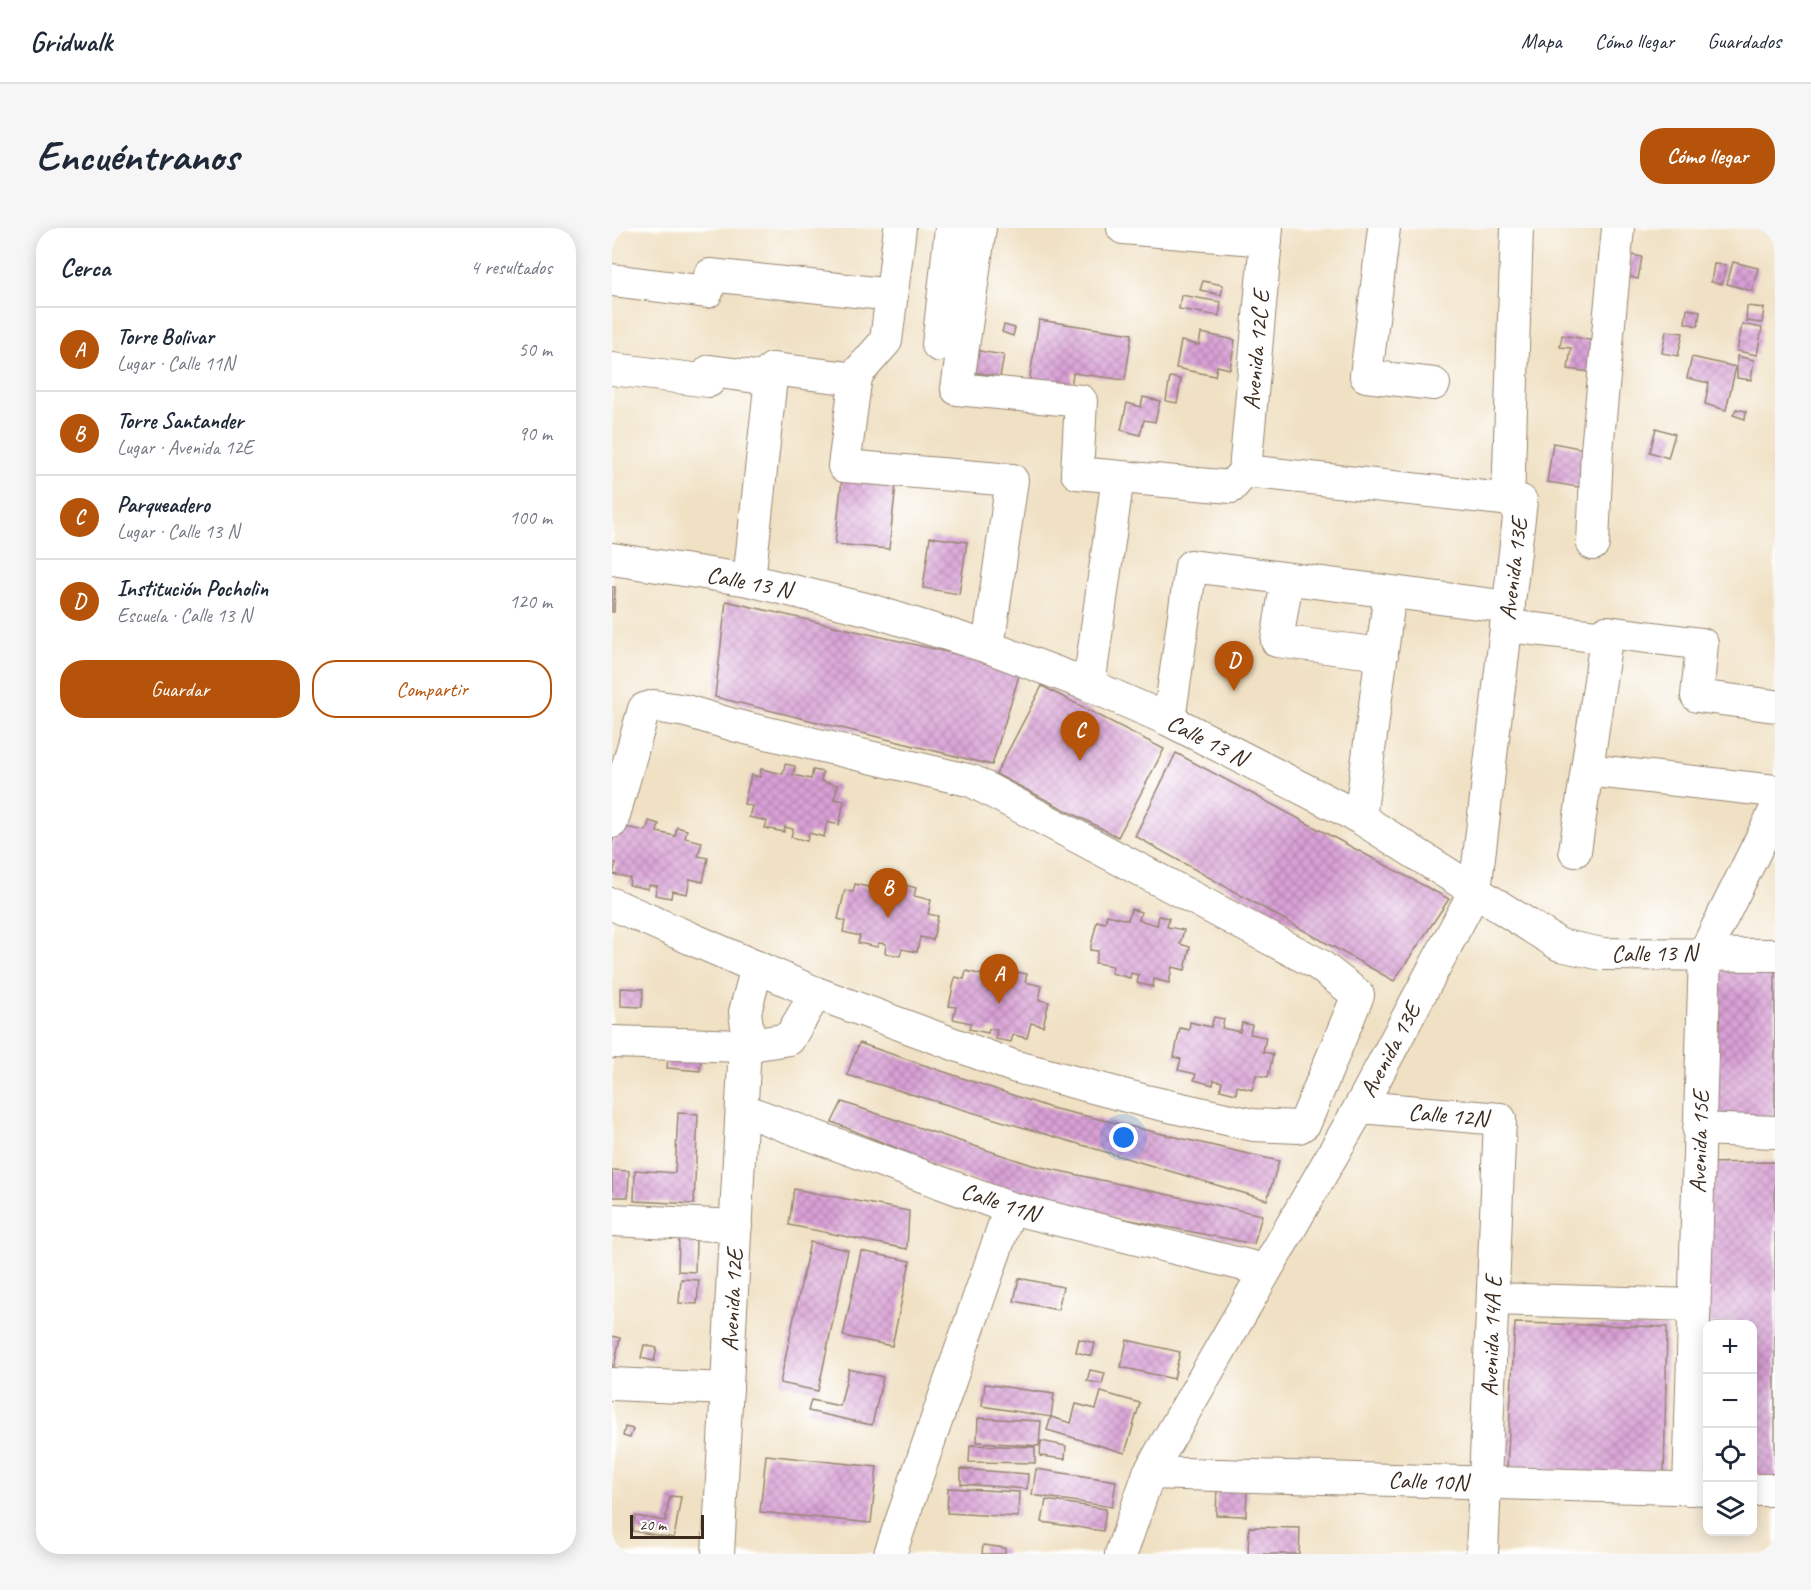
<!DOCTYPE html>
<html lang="es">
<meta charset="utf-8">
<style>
:root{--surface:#fff;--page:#f6f6f7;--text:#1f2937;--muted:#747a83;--line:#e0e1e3;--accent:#b45309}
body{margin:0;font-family:Caveat,sans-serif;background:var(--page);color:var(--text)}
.controls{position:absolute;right:18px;bottom:18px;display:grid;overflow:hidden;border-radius:12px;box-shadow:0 3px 15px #0003}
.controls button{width:54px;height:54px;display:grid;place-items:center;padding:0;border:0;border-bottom:2px solid var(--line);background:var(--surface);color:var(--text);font:30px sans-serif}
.scale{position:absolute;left:18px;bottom:15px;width:74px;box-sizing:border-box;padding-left:6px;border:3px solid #3b2a1e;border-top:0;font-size:16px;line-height:21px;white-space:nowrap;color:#3b2a1e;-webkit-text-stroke:4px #fff;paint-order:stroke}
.you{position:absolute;left:512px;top:910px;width:21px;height:21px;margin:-15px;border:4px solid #fff;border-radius:50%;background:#1a73e8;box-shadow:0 0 0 9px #1a73e833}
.badge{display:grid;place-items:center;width:39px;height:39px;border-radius:50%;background:var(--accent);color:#fff;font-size:20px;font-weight:700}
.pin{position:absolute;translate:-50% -50px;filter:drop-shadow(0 2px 3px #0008)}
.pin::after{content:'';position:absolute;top:32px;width:21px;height:18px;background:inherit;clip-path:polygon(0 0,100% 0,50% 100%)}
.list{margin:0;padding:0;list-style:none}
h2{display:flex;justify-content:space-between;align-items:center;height:78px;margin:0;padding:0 24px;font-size:26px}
h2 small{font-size:20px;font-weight:400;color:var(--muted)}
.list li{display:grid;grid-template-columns:39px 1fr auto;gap:18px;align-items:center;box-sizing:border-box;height:84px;padding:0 24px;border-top:2px solid var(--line)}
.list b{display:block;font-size:22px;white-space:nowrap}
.list p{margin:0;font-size:20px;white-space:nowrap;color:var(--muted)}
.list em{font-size:20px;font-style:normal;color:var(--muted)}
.actions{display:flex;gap:12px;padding:18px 24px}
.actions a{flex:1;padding:14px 0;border:2px solid var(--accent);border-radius:24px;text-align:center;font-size:21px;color:var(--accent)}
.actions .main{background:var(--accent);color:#fff}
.icon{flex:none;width:33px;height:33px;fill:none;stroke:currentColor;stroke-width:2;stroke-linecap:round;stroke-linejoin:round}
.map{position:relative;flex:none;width:1163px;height:1326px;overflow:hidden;border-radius:24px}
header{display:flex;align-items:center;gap:36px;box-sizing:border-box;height:84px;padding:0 30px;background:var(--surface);border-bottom:2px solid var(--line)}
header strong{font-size:28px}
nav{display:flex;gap:33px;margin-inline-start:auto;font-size:21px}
.intro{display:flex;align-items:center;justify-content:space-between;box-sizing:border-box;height:144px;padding:0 36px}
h1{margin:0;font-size:42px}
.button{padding:15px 27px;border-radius:24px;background:var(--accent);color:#fff;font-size:21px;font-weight:700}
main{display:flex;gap:36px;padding:0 36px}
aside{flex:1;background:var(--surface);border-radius:24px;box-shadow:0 3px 15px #0003}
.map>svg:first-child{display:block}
.building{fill:url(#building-cross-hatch)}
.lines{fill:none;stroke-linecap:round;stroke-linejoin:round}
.minor-casing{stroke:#968671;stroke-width:34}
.minor{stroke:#fff;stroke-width:32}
.labels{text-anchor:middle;stroke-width:4.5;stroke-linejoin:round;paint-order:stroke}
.street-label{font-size:24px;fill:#3b2a1e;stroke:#fff}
</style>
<header>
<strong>Gridwalk</strong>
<nav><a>Mapa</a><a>Cómo llegar</a><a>Guardados</a></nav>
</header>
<div class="intro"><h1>Encuéntranos</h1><a class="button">Cómo llegar</a></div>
<main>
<aside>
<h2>Cerca<small>4 resultados</small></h2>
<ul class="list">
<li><span class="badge">A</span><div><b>Torre Bolivar</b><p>Lugar · Calle 11N</p></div><em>50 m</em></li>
<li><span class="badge">B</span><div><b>Torre Santander</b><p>Lugar · Avenida 12E</p></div><em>90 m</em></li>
<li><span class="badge">C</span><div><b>Parqueadero</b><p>Lugar · Calle 13 N</p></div><em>100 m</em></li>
<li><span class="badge">D</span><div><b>Institución Pocholin</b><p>Escuela · Calle 13 N</p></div><em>120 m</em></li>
</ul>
<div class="actions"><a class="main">Guardar</a><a>Compartir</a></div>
</aside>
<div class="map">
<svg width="1163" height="1326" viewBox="0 0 1163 1326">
<defs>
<pattern id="building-cross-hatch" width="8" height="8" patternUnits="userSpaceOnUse" patternTransform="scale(1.5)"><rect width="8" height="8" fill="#d9a0d6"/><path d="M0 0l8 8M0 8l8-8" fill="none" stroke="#b183ad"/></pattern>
</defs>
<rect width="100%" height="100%" fill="#fff"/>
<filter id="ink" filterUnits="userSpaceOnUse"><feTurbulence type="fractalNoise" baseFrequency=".0167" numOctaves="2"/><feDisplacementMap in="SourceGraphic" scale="12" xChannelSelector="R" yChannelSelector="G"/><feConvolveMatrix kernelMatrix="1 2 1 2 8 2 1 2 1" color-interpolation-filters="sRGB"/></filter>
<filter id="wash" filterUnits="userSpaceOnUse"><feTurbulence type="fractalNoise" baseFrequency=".008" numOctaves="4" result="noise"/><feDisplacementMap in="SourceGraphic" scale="24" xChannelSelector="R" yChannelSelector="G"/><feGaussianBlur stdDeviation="1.35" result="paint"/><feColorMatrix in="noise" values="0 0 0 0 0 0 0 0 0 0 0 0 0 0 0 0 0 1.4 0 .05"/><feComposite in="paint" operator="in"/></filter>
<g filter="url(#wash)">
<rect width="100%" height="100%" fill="#f0e1c4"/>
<g id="blocks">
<g class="building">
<path d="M1020,27L1030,29L1026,51L1015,48Z"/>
<path d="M1121,34L1146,40L1140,63L1115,56Z"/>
<path d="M1102,36L1114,37L1110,56L1099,54Z"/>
<path d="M591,53L611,57L609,67L588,62Z"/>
<path d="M569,67L609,74L607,88L567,81Z"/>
<path d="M1135,78L1152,80L1150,95L1134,93Z"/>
<path d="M1075,81L1088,83L1086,98L1073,95Z"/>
<path d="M427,92L520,106L513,152L461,145L458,168L416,161Z"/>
<path d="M1130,96L1150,100L1145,127L1125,123Z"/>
<path d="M392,97L403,100L401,108L390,104Z"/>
<path d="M1054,103L1071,105L1066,128L1050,125Z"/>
<path d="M589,105L623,112L618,141L605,138L603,148L564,140L569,113L587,117Z"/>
<path d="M950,107L984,113L978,144L956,141L959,120L948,119Z"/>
<path d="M355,121L392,127L388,149L351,142Z"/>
<path d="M1125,128L1142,132L1139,152L1125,150Z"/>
<path d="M1080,129L1124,139L1114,182L1093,176L1097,155L1075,150Z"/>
<path d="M558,149L569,151L565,175L554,173Z"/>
<path d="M531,169L548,173L543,194L532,192L528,207L509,202L515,175L529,179Z"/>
<path d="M1124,181L1134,183L1133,191L1121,187Z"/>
<path d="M1044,200L1063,206L1056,230L1038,224Z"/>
<path d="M941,215L978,222L972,260L935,254Z"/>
<path d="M230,250L284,256L277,321L223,316Z"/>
<path d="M318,309L355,314L347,366L311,360Z"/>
<path d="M0,359H3L2,384H0Z"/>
<path d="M114,373L409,441L380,537L103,469Z"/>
<path d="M430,458L552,521L506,609L384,546Z"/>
<path d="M564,525L837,671L782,753L523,608Z"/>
<path d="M173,536L183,538L181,547L199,551L201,542L211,544L209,553L226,557L222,571L232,573L227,597L215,594L212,609L197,605L195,613L179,609L181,601L173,599L172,604L153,600L155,593L137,589L140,578L132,576L139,547L148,549L149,541L171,546Z"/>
<path d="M37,593L47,596L45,604L63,608L65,599L75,602L73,610L90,614L86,628L96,630L91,654L78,651L75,666L60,663L59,670L43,667L45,658L37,657L36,661L17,657L18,650L1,646L4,635L0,634V617L3,604L11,606L13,599L34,603Z"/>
<path d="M266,651L276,654L274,662L293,666L294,657L304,660L302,668L319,672L316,686L326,688L321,712L308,709L305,724L290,721L288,728L273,725L274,716L267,715L265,719L246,715L248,708L231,704L233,693L226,691L233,662L241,664L243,656L264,661Z"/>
<path d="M519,681L529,684L527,692L545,697L547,688L557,690L555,699L572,702L568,716L578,719L573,742L560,739L557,755L542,751L541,759L525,755L527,747L519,745L518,750L499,745L501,738L483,735L486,723L478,722L485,693L493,695L495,687L516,692Z"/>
<path d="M377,738L387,740L385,748L403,752L405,744L415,746L413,754L430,758L427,772L437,774L431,798L419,795L415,810L401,807L399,814L383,811L385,802L377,801L376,805L357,801L359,795L341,791L344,779L337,778L343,749L352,751L354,743L375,748Z"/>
<path d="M1092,740L1163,741V892L1094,888Z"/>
<path d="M9,760L31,761L30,779L9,778Z"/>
<path d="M602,789L612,791L610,800L628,804L630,795L640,797L638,806L654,809L651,824L661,826L656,849L644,847L640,862L625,858L624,866L608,862L610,854L602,852L601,857L582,852L584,846L566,842L569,831L562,829L568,800L577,802L578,794L599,799Z"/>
<path d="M247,815L439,880L667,933L655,972L235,847Z"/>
<path d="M56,829L89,832L88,843L55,840Z"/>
<path d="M230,874L420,937L650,987L642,1016L410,971L220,894Z"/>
<path d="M66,885L86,886L82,976L22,973L23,942L63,945Z"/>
<path d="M1163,934V1250H1140V1096H1096V1249H1082L1087,935Z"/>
<path d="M0,942L17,943L16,969H0Z"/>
<path d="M182,961L297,983L295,1021L177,997Z"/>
<path d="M67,1011L84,1012L83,1044L66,1043Z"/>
<path d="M198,1014L236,1022L206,1163L168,1155Z"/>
<path d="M249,1023L298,1033L280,1118L231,1108Z"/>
<path d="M407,1050L451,1059L446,1082L402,1073Z"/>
<path d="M69,1051L87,1052L85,1076L67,1075Z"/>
<path d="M903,1095L1055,1099L1052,1251L895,1240Z"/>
<path d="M0,1108L8,1110L1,1143L0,1142Z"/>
<path d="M467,1111L483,1115L480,1128L464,1124Z"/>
<path d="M515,1112L568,1124L562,1151L509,1139Z"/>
<path d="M32,1117L45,1120L42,1133L29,1130Z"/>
<path d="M237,1141L271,1149L260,1197L196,1183L199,1172L228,1178Z"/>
<path d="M478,1142L493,1145L490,1156L475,1153Z"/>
<path d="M373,1156L442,1166L439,1189L370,1178Z"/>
<path d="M489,1164L528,1175L513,1225L435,1202L439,1189L459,1195L464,1176L484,1181Z"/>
<path d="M366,1190L429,1193L427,1218L365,1214Z"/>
<path d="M13,1199L21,1201L18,1210L11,1208Z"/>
<path d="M429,1213L454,1218L453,1231L428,1228Z"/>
<path d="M358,1217L423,1219V1235L357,1234Z"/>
<path d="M154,1227L265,1239L259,1295L148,1284Z"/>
<path d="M349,1241L416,1246L415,1261L349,1256Z"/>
<path d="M424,1241L504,1253L500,1279L420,1267Z"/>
<path d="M336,1260L407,1264L406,1289L335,1285Z"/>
<path d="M605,1261L635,1262L634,1288L604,1287Z"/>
<path d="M58,1268L69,1269L62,1310L20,1303L23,1288L53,1293Z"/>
<path d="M434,1272L494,1281L491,1303L430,1294Z"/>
<path d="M637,1299L688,1300L687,1326H636Z"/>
<path d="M371,1317L393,1320V1326H370Z"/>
</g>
</g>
</g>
<g filter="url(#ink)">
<use href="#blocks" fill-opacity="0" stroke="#968671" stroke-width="1.5"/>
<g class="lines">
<defs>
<g id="minor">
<path d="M288,0L274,113L244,147L232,238L400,252L376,419"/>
<path d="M368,0L345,161L469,173L465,245L619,259L633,243"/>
<path d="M511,0L654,12"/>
<path d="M772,0L754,148L822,156"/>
<path d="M0,52L95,64L98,47L280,67"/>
<path d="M326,117L339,0"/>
<path d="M0,141L97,153L98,143L159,151"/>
<path d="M633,243L655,0"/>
<path d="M896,272L905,0"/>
<path d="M981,316L985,222L1006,0"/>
<path d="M0,331L137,352L258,382L376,419L477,457L557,492L748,590L948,717L990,726L1163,727"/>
<path d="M675,351L665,413L770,426"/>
<path d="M137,352L160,141L244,151"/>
<path d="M894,398L984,408L995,404L1090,416L1085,468L1163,478"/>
<path d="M477,457L506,249"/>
<path d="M557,492L579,338L897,379"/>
<path d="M975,542L1163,563"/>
<path d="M748,590L778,364"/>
<path d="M0,594L32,481L42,478L74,483L125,498L360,553L706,736L746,767L693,895L687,899L641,897L530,872L401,838L204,765L0,676"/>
<path d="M963,623L995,404"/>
<path d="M0,814L133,818L177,811L204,765"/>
<path d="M748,879L888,891L870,1326"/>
<path d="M131,882L398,980L653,1042"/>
<path d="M1087,901L1163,904"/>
<path d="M0,992L124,998"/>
<path d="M881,1071L1082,1077"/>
<path d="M0,1156L115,1161"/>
<path d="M537,1245L1096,1261"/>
<path d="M1077,1261L1093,724L1163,583"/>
<path d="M1140,1262H1163"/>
<path d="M106,1326L133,818L136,806L133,784L145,739"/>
<path d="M278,1326L398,980"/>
<path d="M509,1326L537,1245L748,879L863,663L909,273L633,243"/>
</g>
</defs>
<use href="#minor" class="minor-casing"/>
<use href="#minor" class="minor"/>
</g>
</g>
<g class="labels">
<g class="street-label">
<text transform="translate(644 122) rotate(-85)" y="8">Avenida 12C E</text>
<text transform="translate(901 341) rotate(-83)" y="8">Avenida 13E</text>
<text transform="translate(137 354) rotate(11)" y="8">Calle 13 N</text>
<text transform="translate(595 512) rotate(27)" y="8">Calle 13 N</text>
<text transform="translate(1042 725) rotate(-1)" y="8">Calle 13 N</text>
<text transform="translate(778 822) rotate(-62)" y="8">Avenida 13E</text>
<text transform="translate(836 887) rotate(5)" y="8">Calle 12N</text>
<text transform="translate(1087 914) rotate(-88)" y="8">Avenida 15E</text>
<text transform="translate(388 974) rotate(18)" y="8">Calle 11N</text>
<text transform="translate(120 1072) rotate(-87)" y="8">Avenida 12E</text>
<text transform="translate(879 1108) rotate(-88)" y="8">Avenida 14A E</text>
<text transform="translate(816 1253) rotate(2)" y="8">Calle 10N</text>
</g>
</g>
</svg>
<div class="controls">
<button>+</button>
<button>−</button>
<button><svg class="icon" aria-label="locate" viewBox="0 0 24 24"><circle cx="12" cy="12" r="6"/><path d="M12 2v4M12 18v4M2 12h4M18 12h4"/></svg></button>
<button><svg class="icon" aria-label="layers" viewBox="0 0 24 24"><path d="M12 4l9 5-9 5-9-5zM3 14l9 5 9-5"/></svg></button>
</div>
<div class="scale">20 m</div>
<div class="you"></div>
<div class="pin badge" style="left:387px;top:776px">A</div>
<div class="pin badge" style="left:276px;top:690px">B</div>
<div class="pin badge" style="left:468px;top:533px">C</div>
<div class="pin badge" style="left:622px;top:463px">D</div>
</div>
</main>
